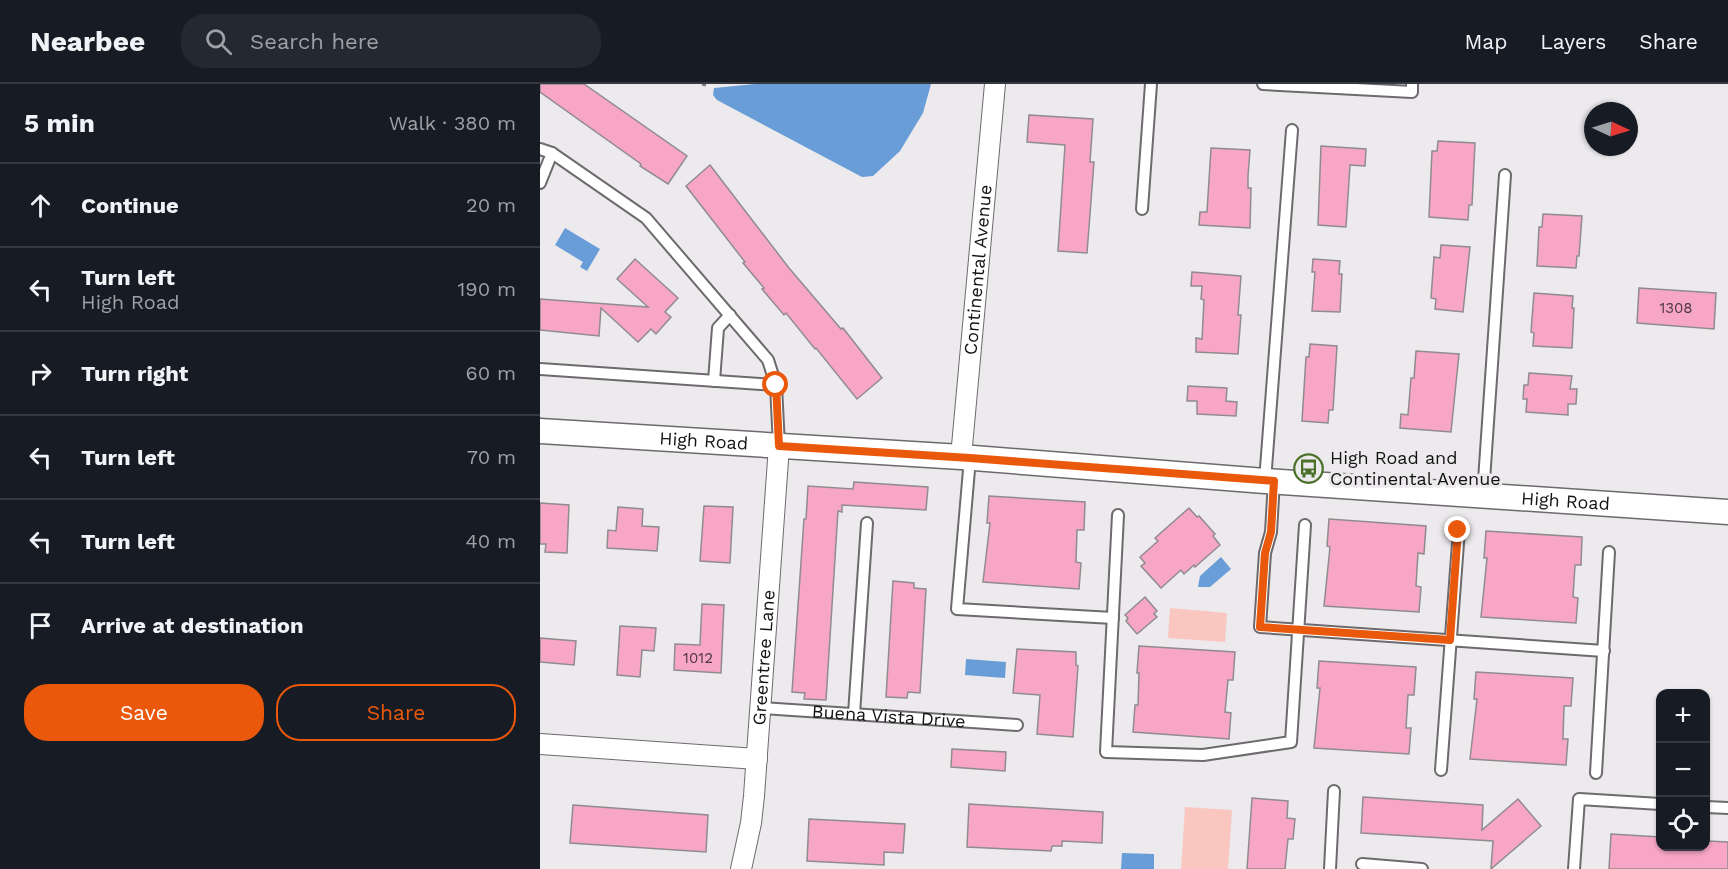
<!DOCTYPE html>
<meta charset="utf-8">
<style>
:root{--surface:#171b24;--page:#242831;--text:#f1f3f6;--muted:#9ea1a6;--line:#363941;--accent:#ea580c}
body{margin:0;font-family:"Work Sans",sans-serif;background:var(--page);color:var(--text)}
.controls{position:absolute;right:18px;bottom:18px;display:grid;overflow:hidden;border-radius:12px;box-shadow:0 2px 4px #0004}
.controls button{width:54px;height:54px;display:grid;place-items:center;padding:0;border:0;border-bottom:2px solid var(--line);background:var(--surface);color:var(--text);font:30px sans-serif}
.compass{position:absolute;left:1044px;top:18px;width:54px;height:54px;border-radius:50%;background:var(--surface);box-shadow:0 2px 4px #0004;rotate:94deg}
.stop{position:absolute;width:18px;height:18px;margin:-14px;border:4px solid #ea580c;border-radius:50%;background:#fff}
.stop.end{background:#ea580c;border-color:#fff;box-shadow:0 2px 6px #0008}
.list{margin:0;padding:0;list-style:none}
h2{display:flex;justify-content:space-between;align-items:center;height:78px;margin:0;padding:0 24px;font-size:26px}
h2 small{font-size:20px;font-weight:400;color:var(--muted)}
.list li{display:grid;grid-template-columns:39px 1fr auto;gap:18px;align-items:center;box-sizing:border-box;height:84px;padding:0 24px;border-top:2px solid var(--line)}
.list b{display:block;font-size:22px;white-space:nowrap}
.list p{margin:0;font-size:20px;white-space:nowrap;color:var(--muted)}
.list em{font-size:20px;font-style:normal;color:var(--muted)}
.actions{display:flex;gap:12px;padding:18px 24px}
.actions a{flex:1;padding:14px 0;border:2px solid var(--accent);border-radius:24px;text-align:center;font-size:21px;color:var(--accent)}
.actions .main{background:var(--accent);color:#fff}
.icon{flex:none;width:33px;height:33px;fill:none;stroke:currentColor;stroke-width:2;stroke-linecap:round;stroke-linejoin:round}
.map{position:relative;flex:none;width:1188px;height:785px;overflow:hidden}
header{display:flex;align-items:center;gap:36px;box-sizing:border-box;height:84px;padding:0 30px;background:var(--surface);border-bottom:2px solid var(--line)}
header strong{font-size:28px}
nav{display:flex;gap:33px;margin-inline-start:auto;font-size:21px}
.search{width:420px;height:54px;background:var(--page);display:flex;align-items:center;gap:15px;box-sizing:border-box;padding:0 21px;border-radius:24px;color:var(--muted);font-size:22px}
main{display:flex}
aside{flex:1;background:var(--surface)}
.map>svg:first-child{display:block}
.green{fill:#f9c7bf}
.water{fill:#689dd7}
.building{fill:#f7a6c5;stroke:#908c8e;stroke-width:1.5}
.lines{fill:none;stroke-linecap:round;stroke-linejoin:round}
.service-casing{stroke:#6d6a6d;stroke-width:14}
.minor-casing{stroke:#6d6a6d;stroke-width:22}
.tertiary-casing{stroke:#6d6a6d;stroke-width:27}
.path{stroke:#7e7c7e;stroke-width:3;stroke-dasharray:4.5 3;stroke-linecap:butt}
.service{stroke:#fff;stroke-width:10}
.minor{stroke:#fff;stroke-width:20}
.tertiary{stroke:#fff;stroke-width:24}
.route{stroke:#ea580c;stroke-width:8}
.labels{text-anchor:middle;stroke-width:6;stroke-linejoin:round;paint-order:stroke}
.number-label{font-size:15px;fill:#4d3840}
.street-label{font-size:18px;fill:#141314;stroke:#edeaed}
.poi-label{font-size:18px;fill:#141314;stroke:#edeaed;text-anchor:start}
</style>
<header>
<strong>Nearbee</strong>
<div class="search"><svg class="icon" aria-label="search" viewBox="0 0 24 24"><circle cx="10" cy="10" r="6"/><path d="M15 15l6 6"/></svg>Search here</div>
<nav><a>Map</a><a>Layers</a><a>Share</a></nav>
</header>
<main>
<aside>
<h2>5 min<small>Walk · 380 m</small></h2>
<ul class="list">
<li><svg class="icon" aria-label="ahead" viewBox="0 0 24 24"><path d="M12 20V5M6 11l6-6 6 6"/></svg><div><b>Continue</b></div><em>20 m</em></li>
<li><svg class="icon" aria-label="left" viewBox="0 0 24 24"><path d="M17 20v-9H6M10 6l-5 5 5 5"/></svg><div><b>Turn left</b><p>High Road</p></div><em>190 m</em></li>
<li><svg class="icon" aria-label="right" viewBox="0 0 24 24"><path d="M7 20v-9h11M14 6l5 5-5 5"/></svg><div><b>Turn right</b></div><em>60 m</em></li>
<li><svg class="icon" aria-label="left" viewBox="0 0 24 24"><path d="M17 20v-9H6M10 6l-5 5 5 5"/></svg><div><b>Turn left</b></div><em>70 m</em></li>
<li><svg class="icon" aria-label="left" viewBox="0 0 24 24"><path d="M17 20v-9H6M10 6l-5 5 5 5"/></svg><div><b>Turn left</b></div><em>40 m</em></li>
<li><svg class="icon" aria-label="arrive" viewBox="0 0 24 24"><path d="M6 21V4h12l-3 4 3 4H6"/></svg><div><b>Arrive at destination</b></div></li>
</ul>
<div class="actions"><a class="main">Save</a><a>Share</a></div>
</aside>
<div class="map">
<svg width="1188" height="785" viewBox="0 0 1188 785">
<rect width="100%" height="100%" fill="#edeaed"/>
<g class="green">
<path d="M630,524L687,529L685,558L628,554Z"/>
<path d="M645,723L692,726L688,785H641Z"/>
</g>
<g class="water">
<path d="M215,0H391L383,29L360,67L333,92L322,93L177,16L173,11L174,4Z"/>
<path d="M25,144L60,165L47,187L40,183L43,178L15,161Z"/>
<path d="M681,473L691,485L670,503H658L660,492Z"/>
<path d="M426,575L466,578L465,594L425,591Z"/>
<path d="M582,769L614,770V785H581Z"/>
</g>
<g class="building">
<path d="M0,0H44L147,72L128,100L100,82L101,80L0,8Z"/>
<path d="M489,31L553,35L550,78H554L547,169L518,167L525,61L487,58Z"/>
<path d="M898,57L935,59L932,121H929L928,136L889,133L892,67H897Z"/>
<path d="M781,62L826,65L825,82L810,81L806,143L778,141Z"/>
<path d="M671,64L710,66L708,92V104H711L710,144L659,141L660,128H667Z"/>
<path d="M170,81L249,184L301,245L303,244L342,294L317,315L276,264L275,265L246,229L244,231L222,205L224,204L203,179L205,178L146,102Z"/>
<path d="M1003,130L1042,132L1039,172H1037L1036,184L997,182L999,143H1002Z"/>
<path d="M901,161L930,163L923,228L895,225L896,215L891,214L894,173L900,174Z"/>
<path d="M95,175L138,214L125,228L131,233L116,250L111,245L98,258L61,224L59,252L0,246V215L108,223L77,195Z"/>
<path d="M773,175L800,177L799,190H802L800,228L772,227L775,188H772Z"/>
<path d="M652,188L701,192L698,231H701L698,270L656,268V254L662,255L664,216L661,215L662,202H651Z"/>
<path d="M1099,204L1176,209L1174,245L1097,239Z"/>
<path d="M994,209L1033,212L1032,224H1034L1032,264L993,262L994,249L991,248Z"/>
<path d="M770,260L797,262L793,326H789L788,339L762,337L766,273H769Z"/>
<path d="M876,267L919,270L911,348L860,344L861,330L868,331L871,294H874Z"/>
<path d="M989,289L1032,292L1030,305H1037L1036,320H1028V331L986,328L987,315H983L984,301H988Z"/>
<path d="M648,302L687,304L686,317L697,318L696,332L657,330V317H647Z"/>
<path d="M314,398L388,403L386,426L302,421V428L298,427L286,616L264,615L265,609L252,608L264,435H266L268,402L313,405Z"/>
<path d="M449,412L545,418L544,446H537L536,478L541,479L539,505L443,498L450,439H447Z"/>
<path d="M0,419L29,421L27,469L5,468L6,460H0Z"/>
<path d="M164,422L193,423L190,479L160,477Z"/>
<path d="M78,423L103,425L102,442L119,443L117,467L67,464L68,446L76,447Z"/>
<path d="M649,424L657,433L659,432L675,450L673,452L680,461L655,483L654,481L644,490L641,486L621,504L601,482L605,479L600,473L618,457L615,454Z"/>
<path d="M789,435L886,442L884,470L878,469L876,502L881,503L879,528L784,522L790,463L787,462Z"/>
<path d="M946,447L1042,453L1041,481H1035L1033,513L1038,514L1036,539L941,533L947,474H944Z"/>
<path d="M353,497L374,499V504L386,505L380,609L368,608L367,614L346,613Z"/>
<path d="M605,513L617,527L614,530L617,533L597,550L586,537L588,534L585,531Z"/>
<path d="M162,520L184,521L181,589L134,586L135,560L160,561Z"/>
<path d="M80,542L116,544L114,567L102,566L100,593L77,591Z"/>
<path d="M0,554L36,557L34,581L0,578Z"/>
<path d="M599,562L695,568L693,596H688L685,628L691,629L689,655L593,648L595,621H598L599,589H597Z"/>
<path d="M477,565L536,568V581L538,582L533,653L497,650L500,611L473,609Z"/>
<path d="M779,577L876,583L874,611H868L866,644H871L869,670L774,664L780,604H777Z"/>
<path d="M936,588L1033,594L1031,622H1024L1023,655H1028L1026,681L930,675L937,615H934Z"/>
<path d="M412,665L466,668L465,687L411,683Z"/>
<path d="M823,713L943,721L942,746L978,715L1001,742L951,785L953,757L821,749Z"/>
<path d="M712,714L748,717L747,734L755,735L753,755H748L745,785H707Z"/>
<path d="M429,720L563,728L562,759L522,757V762H512L511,767L427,763Z"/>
<path d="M33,721L168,731L166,768L30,759Z"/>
<path d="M269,735L365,740L363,769L344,768V781L267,777Z"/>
<path d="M1071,750L1120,753V762H1166V758L1168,759V757L1188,758V785H1069Z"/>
</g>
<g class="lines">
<defs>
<g id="service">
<path d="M723,0L872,8V0"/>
<path d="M0,65L12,69L106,134L228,276L236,301L239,362"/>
<path d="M0,99L12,69"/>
<path d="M602,125L611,0"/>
<path d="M0,285L236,301"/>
<path d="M174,297L178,244L190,231"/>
<path d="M430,374L417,525L573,534"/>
<path d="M725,397L752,46"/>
<path d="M734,397L731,448L725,469L720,543L1064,567"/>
<path d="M943,411L965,91"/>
<path d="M578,431L566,668L663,671L751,658L765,441"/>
<path id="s1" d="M221,624L477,641"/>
<path d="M314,630L327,439"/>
<path d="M901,686L919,446"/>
<path d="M1056,689L1069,468"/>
<path d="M1166,723L1188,724"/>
<path d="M822,780L882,785"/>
<path d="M790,785L794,707"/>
<path d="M1034,785L1039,715L1120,720"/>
</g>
<g id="minor">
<path id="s2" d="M421,373L455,0"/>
<path d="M0,660L217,675"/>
<path id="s3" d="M201,785L211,739L214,712L239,362"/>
</g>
<g id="tertiary">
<path id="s4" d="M0,347L421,373L725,397L1188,428"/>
</g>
</defs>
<use href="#service" class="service-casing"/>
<use href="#minor" class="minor-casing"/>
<use href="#tertiary" class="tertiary-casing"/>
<path class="path" d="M162,0L166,1"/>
<use href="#service" class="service"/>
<use href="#minor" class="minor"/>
<use href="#tertiary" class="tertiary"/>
</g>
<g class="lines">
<path class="route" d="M236,301L239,362L430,374L734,397L731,448L725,469L720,543L910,556L918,446"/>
</g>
<defs>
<symbol id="bus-ring" viewBox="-11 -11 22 22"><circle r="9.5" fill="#edeaed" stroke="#4b702a" stroke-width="1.5"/><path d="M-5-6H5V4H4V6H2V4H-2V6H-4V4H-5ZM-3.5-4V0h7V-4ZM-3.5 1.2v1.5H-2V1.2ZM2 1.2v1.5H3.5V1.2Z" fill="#4b702a"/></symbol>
</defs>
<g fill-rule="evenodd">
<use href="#bus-ring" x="752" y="368" width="33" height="33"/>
</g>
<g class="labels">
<g class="number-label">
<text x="1136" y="229">1308</text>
<text x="158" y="579">1012</text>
</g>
<g class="street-label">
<text dy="6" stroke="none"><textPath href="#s2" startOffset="188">Continental Avenue</textPath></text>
<text dy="6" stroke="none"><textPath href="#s4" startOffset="164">High Road</textPath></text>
<text dy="6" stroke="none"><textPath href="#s4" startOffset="1028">High Road</textPath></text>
<text dy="6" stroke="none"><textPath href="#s3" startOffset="213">Greentree Lane</textPath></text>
<text dy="6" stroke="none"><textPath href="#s1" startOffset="128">Buena Vista Drive</textPath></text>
</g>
<g class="poi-label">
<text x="790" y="380">High Road and<tspan x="790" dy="21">Continental Avenue</tspan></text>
</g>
</g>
</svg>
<div class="controls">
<button>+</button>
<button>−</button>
<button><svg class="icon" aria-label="locate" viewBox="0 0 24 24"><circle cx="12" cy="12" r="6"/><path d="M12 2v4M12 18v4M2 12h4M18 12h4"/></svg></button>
</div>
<svg class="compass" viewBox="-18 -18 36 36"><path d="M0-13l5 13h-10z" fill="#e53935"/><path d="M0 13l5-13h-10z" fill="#9ea1a6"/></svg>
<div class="stop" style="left:236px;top:301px"></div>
<div class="stop end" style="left:918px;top:446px"></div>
</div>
</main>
